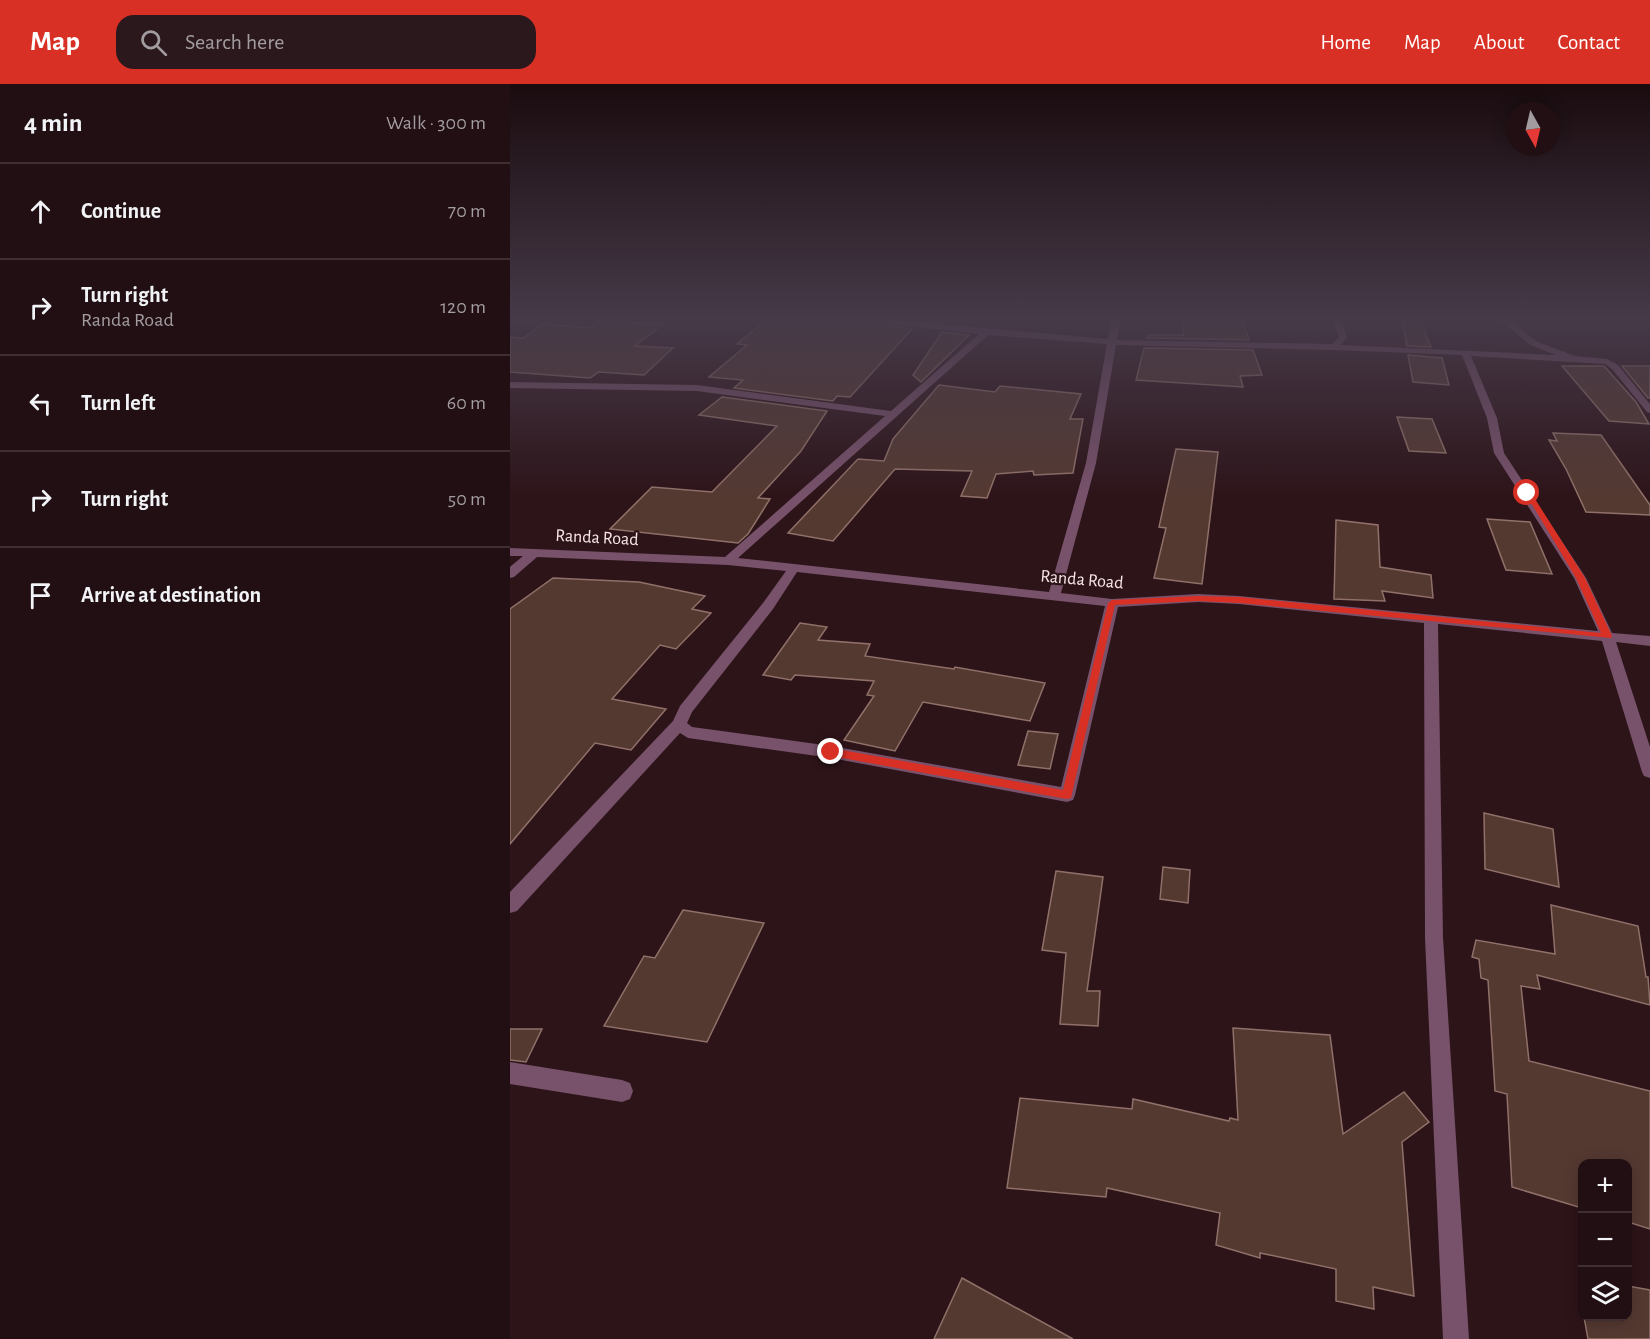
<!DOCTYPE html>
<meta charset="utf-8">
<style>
:root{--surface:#220f13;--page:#2a181c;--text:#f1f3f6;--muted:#a29ca0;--line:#3f2f33;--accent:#d93025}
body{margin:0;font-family:"Alegreya Sans",sans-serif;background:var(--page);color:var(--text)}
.controls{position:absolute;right:18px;bottom:18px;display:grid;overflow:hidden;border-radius:12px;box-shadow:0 3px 15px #0003}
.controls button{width:54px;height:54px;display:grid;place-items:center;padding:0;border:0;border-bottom:2px solid var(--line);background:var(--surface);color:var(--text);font:30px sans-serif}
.compass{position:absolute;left:996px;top:18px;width:54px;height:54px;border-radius:50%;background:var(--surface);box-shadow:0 3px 15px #0003;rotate:172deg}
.stop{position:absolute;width:18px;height:18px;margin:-14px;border:4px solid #d93025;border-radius:50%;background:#fff}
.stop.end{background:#d93025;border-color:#fff;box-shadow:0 2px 6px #0008}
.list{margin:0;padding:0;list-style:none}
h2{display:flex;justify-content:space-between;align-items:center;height:78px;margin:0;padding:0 24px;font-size:26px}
h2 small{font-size:20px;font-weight:400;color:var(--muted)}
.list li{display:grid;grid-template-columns:39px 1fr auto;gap:18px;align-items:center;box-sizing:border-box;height:96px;padding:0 24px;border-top:2px solid var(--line)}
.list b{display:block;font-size:22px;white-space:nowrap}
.list p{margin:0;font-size:20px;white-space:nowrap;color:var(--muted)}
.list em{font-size:20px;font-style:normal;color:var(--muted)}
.icon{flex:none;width:33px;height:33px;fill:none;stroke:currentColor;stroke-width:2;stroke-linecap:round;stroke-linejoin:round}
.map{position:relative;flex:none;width:1140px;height:1255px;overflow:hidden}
header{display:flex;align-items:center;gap:36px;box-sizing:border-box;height:84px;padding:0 30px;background:var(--accent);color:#fff}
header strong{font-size:28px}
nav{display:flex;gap:33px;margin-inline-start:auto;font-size:21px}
.search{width:420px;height:54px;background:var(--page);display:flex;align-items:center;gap:15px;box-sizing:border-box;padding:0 21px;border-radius:18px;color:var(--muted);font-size:22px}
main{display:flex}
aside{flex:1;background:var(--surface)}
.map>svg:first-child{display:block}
.building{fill:#543931;stroke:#907169;stroke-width:1.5}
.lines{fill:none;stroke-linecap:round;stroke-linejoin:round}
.minor{fill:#78526b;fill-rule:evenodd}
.route{fill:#d93025}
.labels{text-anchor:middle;stroke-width:4.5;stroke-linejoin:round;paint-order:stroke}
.street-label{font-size:18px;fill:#f8e5e7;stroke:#2d1419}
</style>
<header>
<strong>Map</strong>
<div class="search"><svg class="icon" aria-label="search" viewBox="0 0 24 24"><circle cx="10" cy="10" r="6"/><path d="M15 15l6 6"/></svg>Search here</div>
<nav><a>Home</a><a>Map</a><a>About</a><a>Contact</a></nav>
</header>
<main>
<aside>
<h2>4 min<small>Walk · 300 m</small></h2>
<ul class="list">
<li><svg class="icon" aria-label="ahead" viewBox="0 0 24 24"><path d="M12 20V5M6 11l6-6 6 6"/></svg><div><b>Continue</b></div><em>70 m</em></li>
<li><svg class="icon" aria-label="right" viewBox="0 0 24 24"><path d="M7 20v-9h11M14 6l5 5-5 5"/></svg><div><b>Turn right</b><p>Randa Road</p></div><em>120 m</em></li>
<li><svg class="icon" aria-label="left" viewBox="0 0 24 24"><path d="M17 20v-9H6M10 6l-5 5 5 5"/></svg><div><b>Turn left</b></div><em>60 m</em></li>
<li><svg class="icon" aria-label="right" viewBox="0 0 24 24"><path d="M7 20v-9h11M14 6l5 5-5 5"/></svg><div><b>Turn right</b></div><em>50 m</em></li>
<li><svg class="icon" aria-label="arrive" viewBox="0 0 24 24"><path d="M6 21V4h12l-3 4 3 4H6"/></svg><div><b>Arrive at destination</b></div></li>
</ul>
</aside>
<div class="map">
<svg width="1140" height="1255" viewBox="0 0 1140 1255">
<rect width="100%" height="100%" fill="#2d1419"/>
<g class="building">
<path d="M256,236H359L365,240L402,245L340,313L327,312L323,317L224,304L233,296L199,293L237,261L227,260Z"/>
<path d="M672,236H732L739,256L637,254L638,251H674Z"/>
<path d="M892,236H910L921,263L897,262Z"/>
<path d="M90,237L153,240L125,262L163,264L134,291L89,288L80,294L0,288V253L13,254L33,240L81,244Z"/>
<path d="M432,248L459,251L411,298L403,291Z"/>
<path d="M634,264L743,266L752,291L730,292L733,303L626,296Z"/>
<path d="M898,271L932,274L939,301L903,298Z"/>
<path d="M1052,282H1094L1126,318L1139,340L1099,337Z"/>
<path d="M1112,282H1140V314H1138Z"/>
<path d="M429,301L485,308L490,302L571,310L560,335H573L563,389L524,391L523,387L486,390L477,414L451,412L462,387L385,385L323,457L278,449L348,375L374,377L383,355Z"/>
<path d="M212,313L317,327L291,367L248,414L260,415L238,450L228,459L100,445L142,403L202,408L267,342L189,331Z"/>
<path d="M887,333L922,335L936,369L899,367Z"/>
<path d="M1043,349L1091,351L1140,421V431L1076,428L1056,385L1039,356L1047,357Z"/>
<path d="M666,365L708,368L692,500L644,494L656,444L649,443Z"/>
<path d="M977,435L1020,438L1042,490L996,486Z"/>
<path d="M826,436L868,441L870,483L921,491L923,514L872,507L875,517L824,515Z"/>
<path d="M43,494L129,498L195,512L182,525L201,529L166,565L150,561L102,615L156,625L121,666L85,659L0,760V525Z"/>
<path d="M290,539L317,543L308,556L360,560L355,572L444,585L445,583L535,599L520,637L413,618L385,667L334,656L364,612L357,611L364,597L285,591L281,596L253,591Z"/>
<path d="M518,647L548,650L540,685L508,681Z"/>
<path d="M974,729L1043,745L1049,803L975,785Z"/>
<path d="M653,783L680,786L678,819L650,815Z"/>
<path d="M546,787L593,793L577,907H590L588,942L550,940L556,869L532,866Z"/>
<path d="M1041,821L1128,842L1136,893H1138L1140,921L1027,891L1030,905L1011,902L1019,977L1140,1007V1145L1118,1138V1080H1072V1124L1002,1103L997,1010L985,1007L978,896L971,894L969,875L962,873L966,856L1045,870Z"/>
<path d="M173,826L254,839L197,958L94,942L134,872L145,874Z"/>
<path d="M723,944L820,951L833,1050L894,1008L919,1038L892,1058L904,1212L863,1203L864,1225L826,1217V1185L750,1169V1174L706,1161L710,1129L597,1104L596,1113L497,1104L510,1014L622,1025L623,1015L719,1037L720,1034L728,1036Z"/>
<path d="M0,945H32L16,978L0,976Z"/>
<path d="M452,1194L563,1255H424Z"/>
<path d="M1118,1202L1140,1206V1255H1078L1074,1233H1118Z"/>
</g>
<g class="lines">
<g class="minor">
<path d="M0,236H28L24,238L0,239Z"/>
<path d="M361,236H387L598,255L602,236H610L607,256L822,260L829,253L823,236H831L837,253L831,261L1046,271L1020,261L991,236H1000L1026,257L1065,272L1097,275L1108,281L1140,320V329L1137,328L1102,285L1095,280L961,272L987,334L994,369L1076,494L1102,549L1140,552V562L1106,558L1140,663V694L1134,692L1132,688L1092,557L928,540L933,854L959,1255H933L915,854L914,539L729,520L688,518L608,523L565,711L563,716L557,718L321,674L178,654L170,649L7,827L0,829V808L163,637L170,622L253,519L276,487L218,481L27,473L4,493L0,494V483L13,472H0V464L215,473L375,332L187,307L0,304V298L187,301L381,327L469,250L365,238ZM478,251L597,260L576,379L539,508L228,474ZM606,261L824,266L952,271L977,334L984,369L1064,494L1088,547L729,512L688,510L602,515L551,509L586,379ZM287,488L595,522L551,703L321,662L182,643L177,639L182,628L263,525Z"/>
<path d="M0,978L112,996L120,999L123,1007L120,1015L112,1018L0,1000Z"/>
</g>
</g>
<linearGradient id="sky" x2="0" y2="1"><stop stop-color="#190b0e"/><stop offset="0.57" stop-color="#463a49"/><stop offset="1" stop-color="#463a49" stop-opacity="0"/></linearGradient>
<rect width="1140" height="412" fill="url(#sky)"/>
<path class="route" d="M1014,407H1020L1075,494L1102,552L1101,554L729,519L688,517L605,521L561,714L557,715L321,672L316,668L321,664L553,706L598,519L602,516L688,512L729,513L1091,549L1066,494Z"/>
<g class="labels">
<g class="street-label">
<text transform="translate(87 453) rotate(3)" y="6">Randa Road</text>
<text transform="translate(572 495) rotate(5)" y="6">Randa Road</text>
</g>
</g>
</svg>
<div class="controls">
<button>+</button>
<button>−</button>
<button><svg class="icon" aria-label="layers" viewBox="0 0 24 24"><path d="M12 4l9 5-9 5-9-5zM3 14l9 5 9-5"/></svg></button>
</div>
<svg class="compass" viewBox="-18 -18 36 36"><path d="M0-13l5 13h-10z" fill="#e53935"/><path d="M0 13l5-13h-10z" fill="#a29ca0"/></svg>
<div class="stop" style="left:1017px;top:409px"></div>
<div class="stop end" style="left:321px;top:668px"></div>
</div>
</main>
